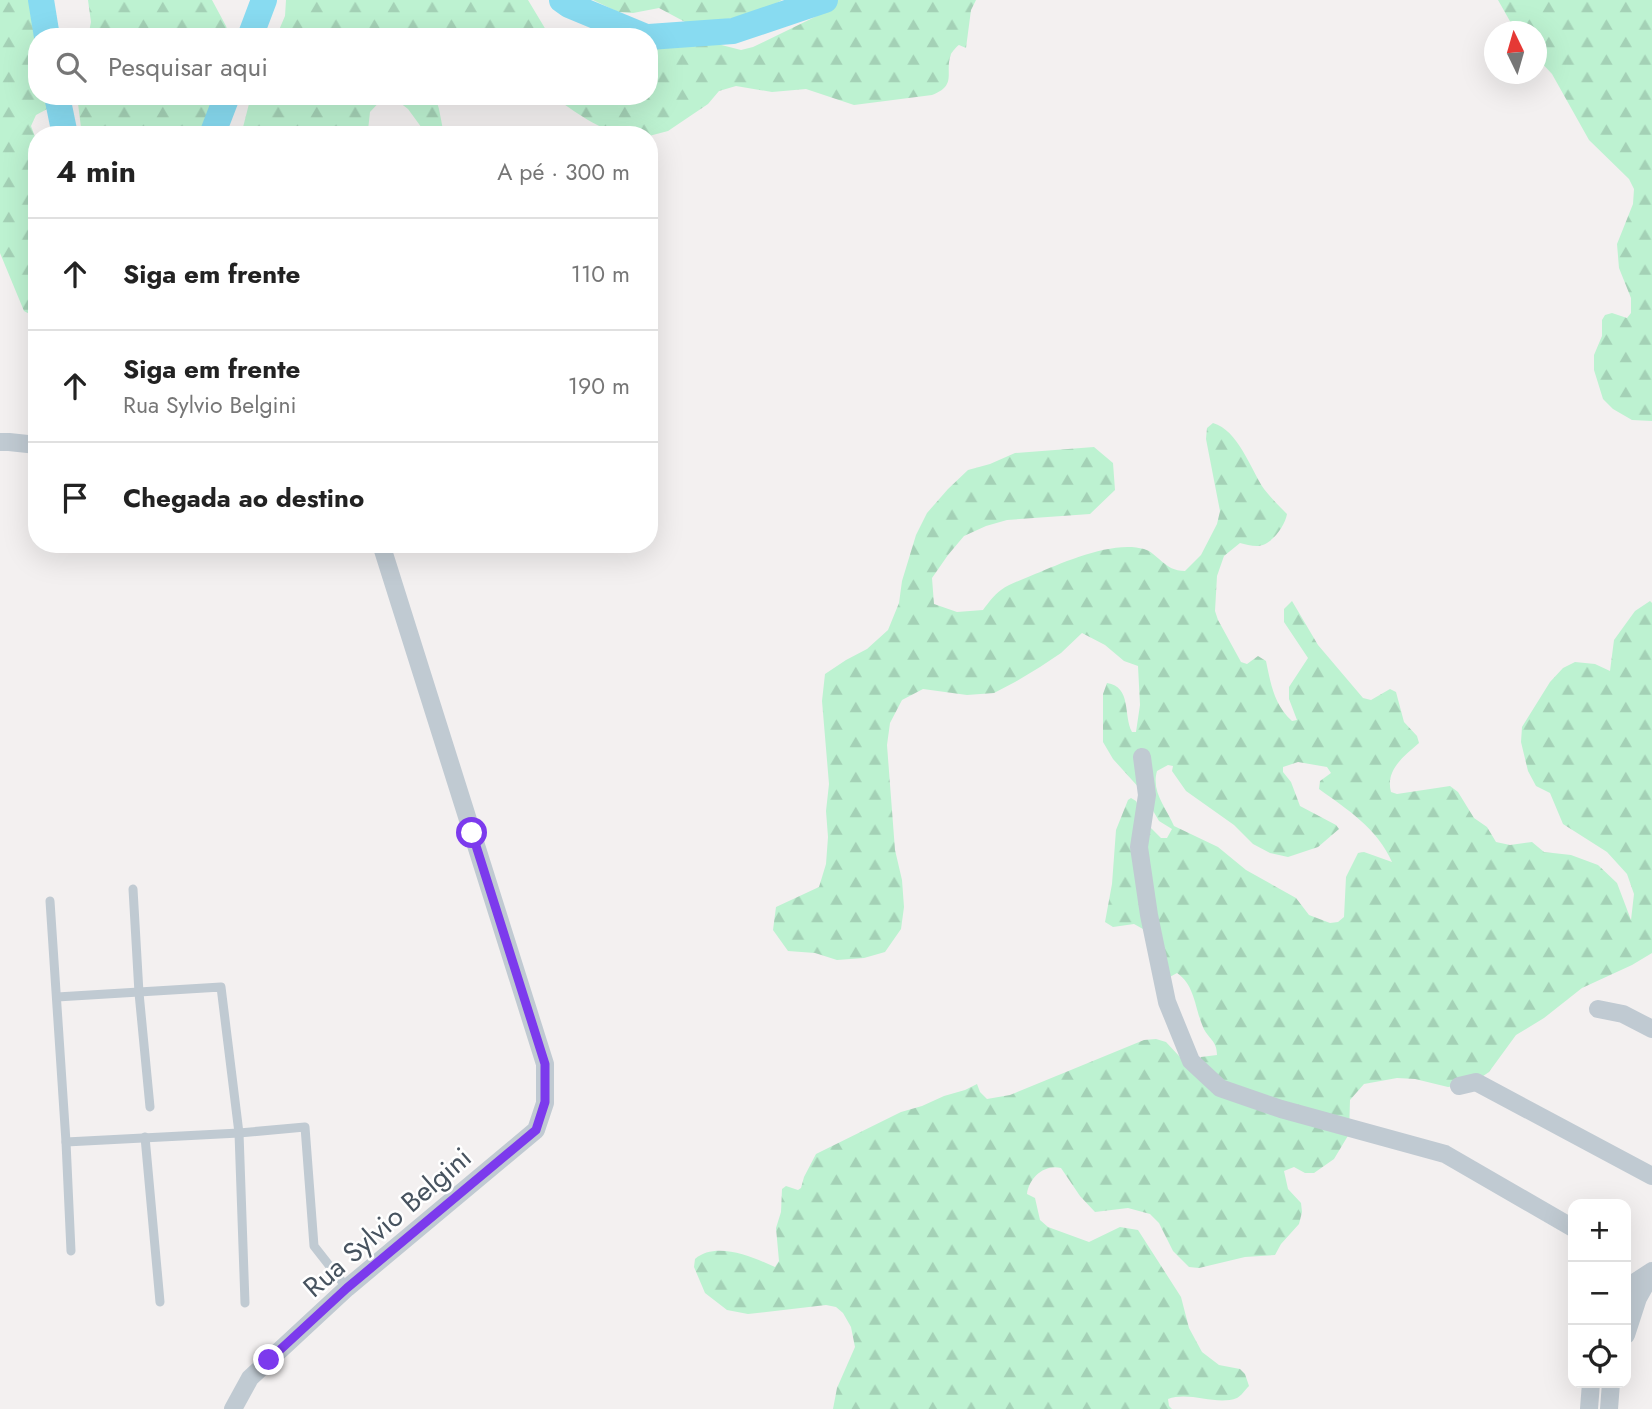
<!DOCTYPE html>
<html lang="pt">
<meta charset="utf-8">
<style>
:root{--surface:#fff;--page:#f2f2f2;--text:#222;--muted:#767676;--line:#e0e0e0}
body{margin:0;font-family:Jost,sans-serif;background:var(--page);color:var(--text)}
.controls{position:absolute;right:21px;bottom:21px;display:grid;overflow:hidden;border-radius:14px;box-shadow:0 7px 28px #0002}
.controls button{width:63px;height:63px;display:grid;place-items:center;padding:0;border:0;border-bottom:2px solid var(--line);background:var(--surface);color:var(--text);font:35px sans-serif}
.compass{position:absolute;left:1484px;top:21px;width:63px;height:63px;border-radius:50%;background:var(--surface);box-shadow:0 7px 28px #0002;rotate:355deg}
.stop{position:absolute;width:21px;height:21px;margin:-16px;border:5px solid #7c3aed;border-radius:50%;background:#fff}
.stop.end{background:#7c3aed;border-color:#fff;box-shadow:0 2px 7px #0008}
.list{margin:0;padding:0;list-style:none}
h2{display:flex;justify-content:space-between;align-items:center;height:91px;margin:0;padding:0 28px;font-size:30px}
h2 small{font-size:23px;font-weight:400;color:var(--muted)}
.list li{display:grid;grid-template-columns:46px 1fr auto;gap:21px;align-items:center;box-sizing:border-box;height:112px;padding:0 28px;border-top:2px solid var(--line)}
.list b{display:block;font-size:26px;white-space:nowrap}
.list p{margin:0;font-size:23px;white-space:nowrap;color:var(--muted)}
.list em{font-size:23px;font-style:normal;color:var(--muted)}
.icon{flex:none;width:38px;height:38px;fill:none;stroke:currentColor;stroke-width:2;stroke-linecap:round;stroke-linejoin:round}
.map{position:relative;flex:none;width:1652px;height:1409px;overflow:hidden}
.search{position:absolute;background:var(--surface);box-shadow:0 7px 28px #0002;left:28px;top:28px;width:630px;height:77px;display:flex;align-items:center;gap:18px;box-sizing:border-box;padding:0 24px;border-radius:28px;color:var(--muted);font-size:26px}
.panel{position:absolute;background:var(--surface);box-shadow:0 7px 28px #0002;left:28px;top:126px;width:630px;height:427px;border-radius:28px}
.map>svg:first-child{display:block}
.forest{fill:url(#forest-firs);fill-rule:evenodd}
.lines{fill:none;stroke-linecap:round;stroke-linejoin:round}
.river{stroke:#88dbf1;stroke-width:26}
.service{stroke:#c0cad2;stroke-width:9}
.minor{stroke:#c0cad2;stroke-width:18}
.route{stroke:#7c3aed;stroke-width:9}
.labels{text-anchor:middle;stroke-width:5;stroke-linejoin:round;paint-order:stroke}
.street-label{font-size:28px;fill:#47535f;stroke:#fff}
</style>
<div class="map">
<svg width="1652" height="1409" viewBox="0 0 1652 1409">
<defs>
<pattern id="forest-firs" width="22" height="20" patternUnits="userSpaceOnUse" patternTransform="scale(1.75)"><rect width="22" height="20" fill="#bdf2d1"/><path d="M5 1l3.5 6h-7zM16 11l3.5 6h-7z" fill="#a4d1b6"/></pattern>
</defs>
<rect width="100%" height="100%" fill="#f3f0f0"/>
<g class="forest">
<path d="M0,0H47L53,23L49,37H37V56L31,66L37,73V96L52,97L49,108L36,115L31,126L37,142V315L33,316L24,311L0,253Z"/>
<path d="M88,0H212L226,26L230,37H88L91,22Z"/>
<path d="M286,0H528L546,30L578,32L593,37H276L285,16Z"/>
<path d="M593,0H782L754,16L687,23L659,8L633,13L618,12Z"/>
<path d="M834,0H976L971,10L966,48L959,45C957,46 952,52 951,54C944,73 958,85 932,95L854,105L806,89L772,92L736,86L719,91L708,104L668,131L649,136V135C642,135 634,135 627,135C601,132 573,110 552,96H649V39L690,37L741,50L753,47L823,13Z"/>
<path d="M1498,0H1652V421L1632,420L1613,409L1603,399L1594,370V355L1602,336V320L1605,315L1612,313L1627,318L1631,313V298L1619,268L1617,244L1633,204L1634,189L1629,179L1589,140L1552,74L1537,58L1536,32L1514,31L1511,23Z"/>
<path d="M77,96H224L199,135H82Z"/>
<path d="M251,96H385L370,112L368,130L356,135H241Z"/>
<path d="M391,96H435L439,109L444,135H427L408,109Z"/>
<path d="M1213,423C1238,430 1250,468 1264,489C1271,498 1279,506 1287,514C1285,526 1271,546 1257,546C1251,546 1245,544 1240,543L1224,556L1217,576L1215,611L1218,620L1241,662L1247,664L1258,656L1266,661C1271,685 1274,704 1292,721L1297,720L1289,699V687L1308,658L1284,622V609L1292,601L1318,645L1363,698L1371,700L1390,689L1396,692L1404,722L1417,736L1419,743C1404,756 1385,770 1391,792L1397,794L1450,786L1458,792L1474,818L1487,827L1496,842L1510,845L1532,842L1544,852L1571,855L1598,865L1617,883L1631,920L1634,894L1627,874L1607,852L1563,824L1550,793L1536,786L1528,771L1521,742L1522,727L1550,682L1563,668L1575,662L1595,664L1610,671L1614,640L1635,611L1650,601L1652,603V953L1632,965L1582,988L1544,1018L1516,1035L1489,1072L1473,1083L1448,1087L1415,1079L1397,1078L1364,1084L1350,1100L1349,1134L1334,1159L1314,1173H1305L1294,1167L1284,1171L1288,1189L1301,1203L1302,1212L1299,1224L1281,1244L1275,1255L1245,1257L1199,1268L1189,1267L1173,1251L1159,1223L1150,1214L1128,1208L1095,1212L1080,1196L1061,1168C1044,1164 1029,1178 1027,1194L1035,1198L1040,1220L1048,1227L1089,1242L1120,1227L1138,1230L1181,1297L1189,1328L1202,1352L1219,1365L1240,1369L1245,1374L1249,1386C1245,1390 1241,1396 1237,1398C1216,1406 1190,1391 1168,1399L1169,1406L1172,1409H833L837,1388L855,1347L851,1327L843,1313L836,1307L826,1305L748,1314L727,1310L705,1293L694,1267L695,1259C716,1241 753,1257 775,1267L779,1261L776,1228L781,1212L782,1189L786,1186L798,1190L801,1188L804,1177L816,1154L901,1112L922,1106L944,1096L965,1090L977,1084L980,1092L987,1099L1010,1095L1144,1040L1156,1039L1166,1042L1193,1071L1201,1057L1217,1055C1217,1040 1208,1039 1203,1027C1195,1009 1195,985 1177,973L1166,979L1143,929L1134,924L1113,927L1105,922L1112,884L1116,830L1128,800L1131,798L1136,801L1147,824L1161,838H1167L1172,829L1159,821L1141,790L1113,759L1103,742V694L1107,683C1132,687 1123,715 1132,732H1136L1140,705L1138,666L1124,661L1105,645L1082,633L1061,653L1040,667L1015,682L994,693L967,695L923,689L902,700L890,723L887,745L895,850L902,880L904,907L901,929L885,952L864,958L837,960L815,953L788,951L773,930L776,907L819,887L826,864L828,837L826,811L829,784L822,701L825,674L846,660L867,649L888,630L899,603L902,581L916,535L927,513L948,489L968,470L990,464L1015,453L1094,447L1113,463L1115,490L1090,514L1007,520L986,526L964,536L948,555L932,578L934,604L957,612L983,610C988,603 994,595 1001,590C1011,583 1024,579 1035,574C1064,562 1113,540 1144,549C1158,553 1164,571 1185,571L1201,555L1217,524L1220,511L1206,439L1207,428ZM1298,762L1327,767L1331,773L1320,781L1319,789C1348,810 1377,828 1392,862L1364,852L1358,853L1346,877L1344,917L1338,922L1330,923L1309,915L1296,898L1246,870L1218,847L1174,826C1166,807 1151,792 1157,771L1168,765L1173,766L1172,771L1186,791L1234,825L1253,844L1270,853L1288,857L1318,847L1339,829L1336,825L1300,806L1291,782L1283,772V767Z"/>
</g>
<g class="lines">
<g class="river">
<path d="M41,0L47,37"/>
<path d="M562,0L569,5L646,37"/>
<path d="M250,37L264,0"/>
<path d="M649,37L733,31L825,0"/>
<path d="M57,96L65,135"/>
<path d="M212,135L227,96"/>
</g>
<g class="service">
<path d="M133,889L139,993L150,1107"/>
<path d="M50,901L66,1142L71,1251"/>
<path d="M57,997L221,987L239,1133L245,1303"/>
<path d="M145,1137L160,1302"/>
<path d="M66,1142L239,1133L305,1127L314,1246L347,1288"/>
</g>
<g class="minor">
<path d="M0,442H9L37,445"/>
<path d="M1142,757L1147,795L1139,847L1149,915L1167,1002L1191,1061L1220,1088L1281,1109L1445,1154L1573,1228"/>
<path d="M1598,1009L1623,1014L1652,1029"/>
<path d="M1459,1086L1476,1082L1652,1176"/>
<path d="M1626,1288L1652,1271"/>
<path d="M1626,1335L1638,1298L1652,1273"/>
<path d="M233,1409L250,1378L347,1288L536,1130L545,1103V1064L381,544"/>
<path d="M1589,1409L1591,1383"/>
<path d="M1609,1409L1611,1383"/>
</g>
</g>
<g class="lines">
<path class="route" d="M269,1360L347,1288L536,1130L545,1102V1064L472,833"/>
</g>
<g class="labels">
<g class="street-label">
<text transform="translate(387 1222) rotate(-41)" y="10">Rua Sylvio Belgini</text>
</g>
</g>
</svg>
<div class="controls">
<button>+</button>
<button>−</button>
<button><svg class="icon" aria-label="locate" viewBox="0 0 24 24"><circle cx="12" cy="12" r="6"/><path d="M12 2v4M12 18v4M2 12h4M18 12h4"/></svg></button>
</div>
<svg class="compass" viewBox="-18 -18 36 36"><path d="M0-13l5 13h-10z" fill="#e53935"/><path d="M0 13l5-13h-10z" fill="#767676"/></svg>
<div class="stop" style="left:472px;top:833px"></div>
<div class="stop end" style="left:269px;top:1360px"></div>
<div class="search"><svg class="icon" aria-label="search" viewBox="0 0 24 24"><circle cx="10" cy="10" r="6"/><path d="M15 15l6 6"/></svg>Pesquisar aqui</div>
<section class="panel">
<h2>4 min<small>A pé · 300 m</small></h2>
<ul class="list">
<li><svg class="icon" aria-label="ahead" viewBox="0 0 24 24"><path d="M12 20V5M6 11l6-6 6 6"/></svg><div><b>Siga em frente</b></div><em>110 m</em></li>
<li><svg class="icon" aria-label="ahead" viewBox="0 0 24 24"><path d="M12 20V5M6 11l6-6 6 6"/></svg><div><b>Siga em frente</b><p>Rua Sylvio Belgini</p></div><em>190 m</em></li>
<li><svg class="icon" aria-label="arrive" viewBox="0 0 24 24"><path d="M6 21V4h12l-3 4 3 4H6"/></svg><div><b>Chegada ao destino</b></div></li>
</ul>
</section>
</div>
